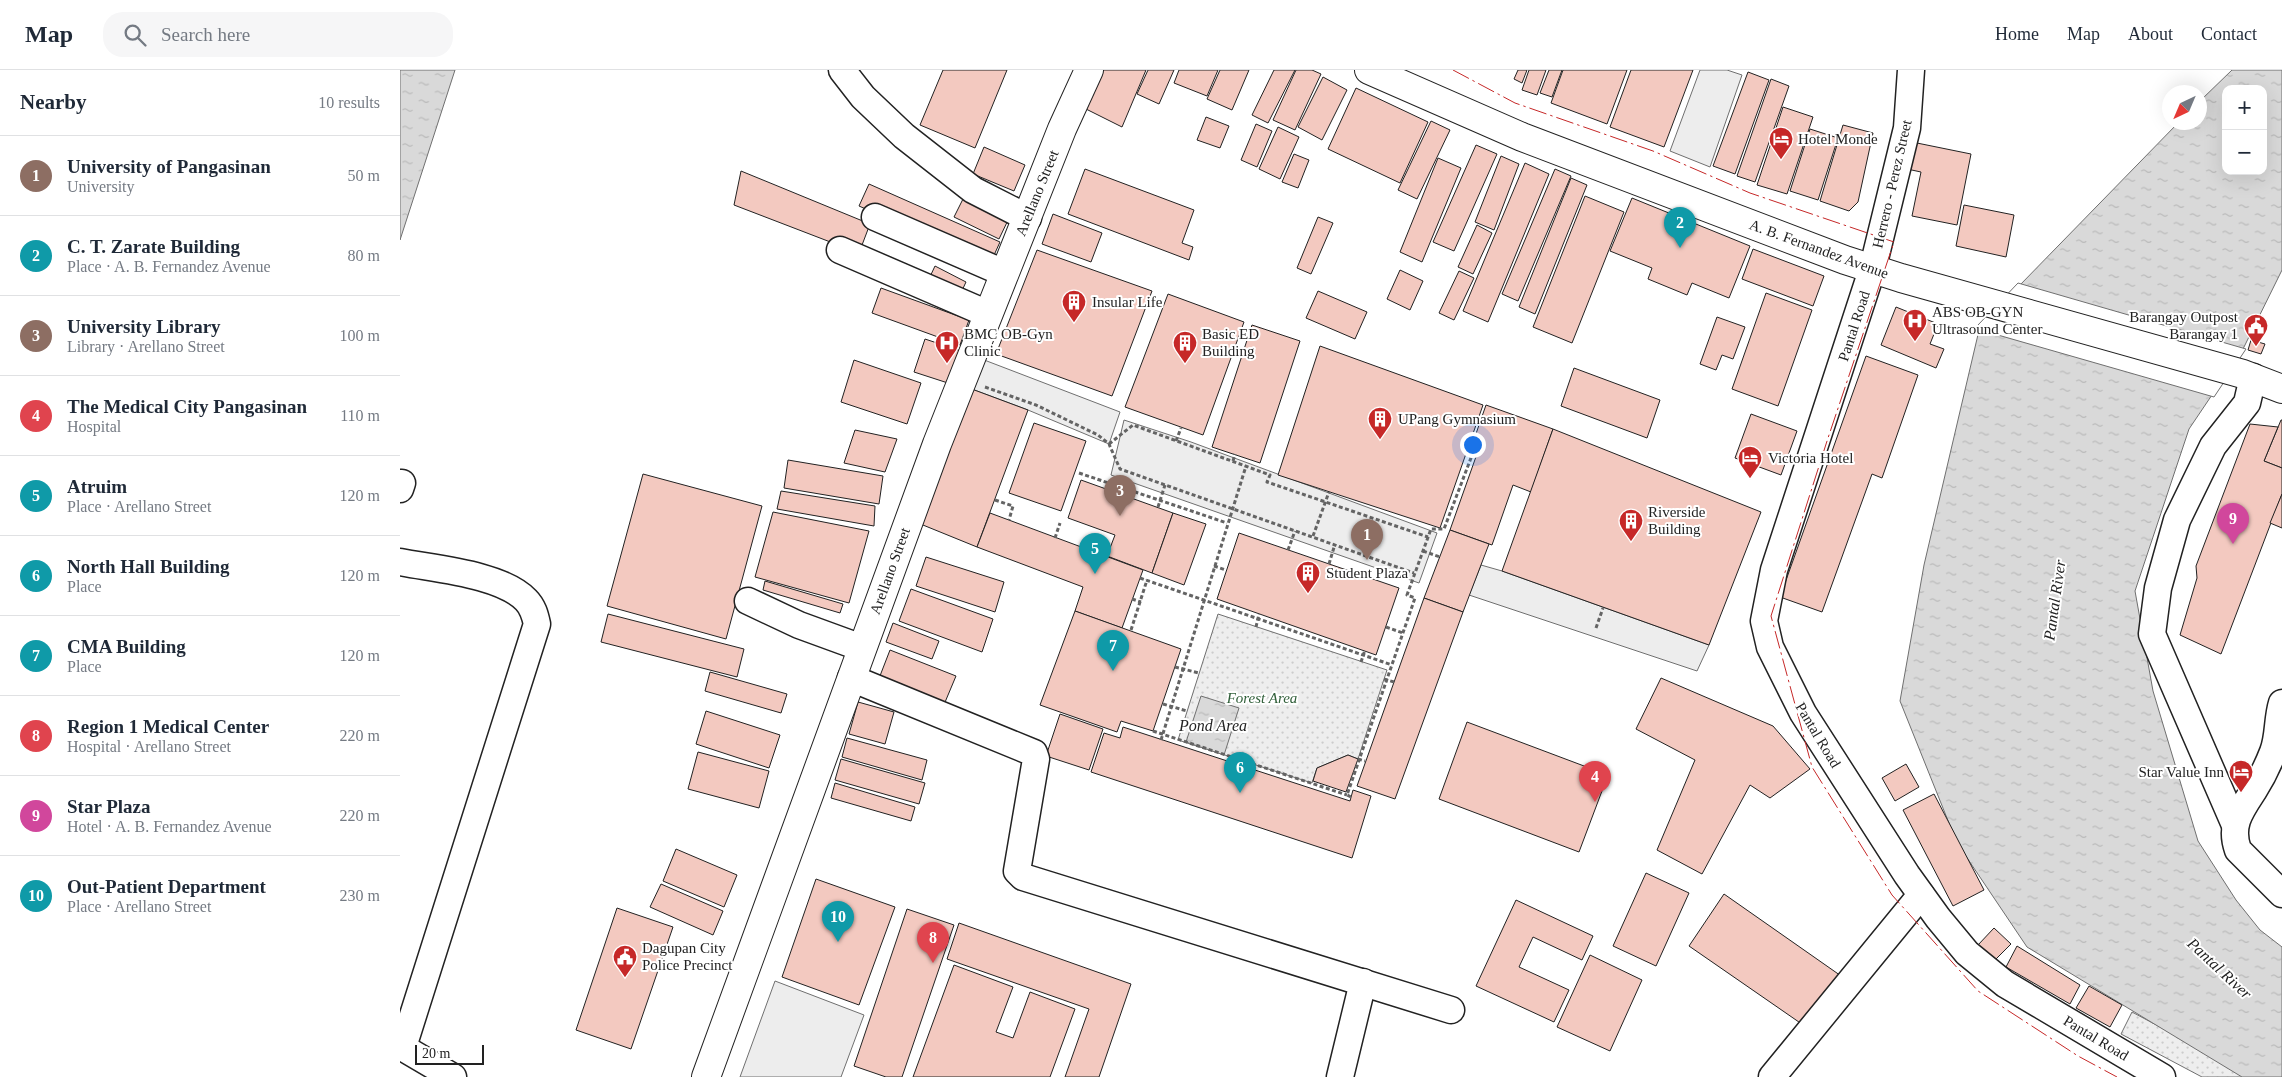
<!DOCTYPE html>
<meta charset="utf-8">
<style>
:root{--surface:#fff;--page:#f6f6f7;--text:#1f2937;--muted:#747a83;--line:#e0e1e3;--accent:#c62828}
body{margin:0;font-family:"Times New Roman",serif;background:var(--page);color:var(--text)}
.controls{position:absolute;right:15px;top:15px;display:grid;overflow:hidden;border-radius:10px;box-shadow:0 5px 20px #0002}
.controls button{width:45px;height:45px;display:grid;place-items:center;padding:0;border:0;border-bottom:1px solid var(--line);background:var(--surface);color:var(--text);font:25px sans-serif}
.compass{position:absolute;left:1762px;top:15px;width:45px;height:45px;border-radius:50%;background:var(--surface);box-shadow:0 5px 20px #0002;rotate:224deg}
.scale{position:absolute;left:15px;bottom:12px;width:69px;box-sizing:border-box;padding-left:5px;border:2px solid #222;border-top:0;font-size:14px;line-height:18px;white-space:nowrap;color:#222;-webkit-text-stroke:4px #fff;paint-order:stroke}
.you{position:absolute;left:1072px;top:374px;width:18px;height:18px;margin:-12px;border:4px solid #fff;border-radius:50%;background:#1a73e8;box-shadow:0 0 0 8px #1a73e833}
.badge{display:grid;place-items:center;width:32px;height:32px;border-radius:50%;background:var(--accent);color:#fff;font-size:16px;font-weight:700}
.pin{position:absolute;translate:-50% -41px;filter:drop-shadow(0 1px 2px #0008)}
.pin::after{content:'';position:absolute;top:26px;width:18px;height:15px;background:inherit;clip-path:polygon(0 0,100% 0,50% 100%)}
.list{margin:0;padding:0;list-style:none}
h2{display:flex;justify-content:space-between;align-items:center;height:65px;margin:0;padding:0 20px;font-size:21px}
h2 small{font-size:16px;font-weight:400;color:var(--muted)}
.list li{display:grid;grid-template-columns:32px 1fr auto;gap:15px;align-items:center;box-sizing:border-box;height:80px;padding:0 20px;border-top:1px solid var(--line)}
.list b{display:block;font-size:19px;white-space:nowrap}
.list p{margin:0;font-size:16px;white-space:nowrap;color:var(--muted)}
.list em{font-size:16px;font-style:normal;color:var(--muted)}
.icon{flex:none;width:28px;height:28px;fill:none;stroke:currentColor;stroke-width:2;stroke-linecap:round;stroke-linejoin:round}
.map{position:relative;flex:none;width:1882px;height:1007px;overflow:hidden}
header{display:flex;align-items:center;gap:30px;box-sizing:border-box;height:70px;padding:0 25px;background:var(--surface);border-bottom:1px solid var(--line)}
header strong{font-size:24px}
nav{display:flex;gap:28px;margin-inline-start:auto;font-size:18px}
.search{width:350px;height:45px;background:var(--page);display:flex;align-items:center;gap:12px;box-sizing:border-box;padding:0 18px;border-radius:20px;color:var(--muted);font-size:19px}
main{display:flex}
aside{flex:1;background:var(--surface)}
.map>svg:first-child{display:block}
.park{fill:url(#park-dots);stroke:#6f6f6f}
.parking{fill:#ededed;stroke:#6f6f6f}
.water{fill:url(#water-ripples);stroke:#6f6f6f;fill-rule:evenodd}
.pier{fill:#fff;stroke:#6f6f6f}
.building{fill:#f3c9c0;stroke:#222}
.lines{fill:none;stroke-linecap:round;stroke-linejoin:round}
.minor-casing{stroke:#222;stroke-width:29}
.major-casing{stroke:#222;stroke-width:30}
.highway-casing{stroke:#222;stroke-width:30}
.path{stroke:#646464;stroke-width:3;stroke-dasharray:4 2.5;stroke-linecap:butt}
.minor{stroke:#fff;stroke-width:26}
.major{stroke:#fff;stroke-width:28}
.highway{stroke:#fff;stroke-width:28}
.power{stroke:#c62828;stroke-width:1;stroke-dasharray:18 4 2.5 4;stroke-linecap:butt}
.labels{text-anchor:middle;stroke-width:4;stroke-linejoin:round;paint-order:stroke}
.poi-label{font-size:15px;fill:#222;stroke:#fff;text-anchor:start}
.street-label{font-size:15px;fill:#222;stroke:#fff}
.park-label{font-size:15px;font-style:italic;fill:#2f5e38;stroke:#fff}
.water-label{font-size:16px;font-style:italic;fill:#222;stroke:#fff}
</style>
<header>
<strong>Map</strong>
<div class="search"><svg class="icon" aria-label="search" viewBox="0 0 24 24"><circle cx="10" cy="10" r="6"/><path d="M15 15l6 6"/></svg>Search here</div>
<nav><a>Home</a><a>Map</a><a>About</a><a>Contact</a></nav>
</header>
<main>
<aside>
<h2>Nearby<small>10 results</small></h2>
<ul class="list">
<li><span class="badge" style="background:#8d6e63">1</span><div><b>University of Pangasinan</b><p>University</p></div><em>50 m</em></li>
<li><span class="badge" style="background:#0f9aa8">2</span><div><b>C. T. Zarate Building</b><p>Place · A. B. Fernandez Avenue</p></div><em>80 m</em></li>
<li><span class="badge" style="background:#8d6e63">3</span><div><b>University Library</b><p>Library · Arellano Street</p></div><em>100 m</em></li>
<li><span class="badge" style="background:#e0444e">4</span><div><b>The Medical City Pangasinan</b><p>Hospital</p></div><em>110 m</em></li>
<li><span class="badge" style="background:#0f9aa8">5</span><div><b>Atruim</b><p>Place · Arellano Street</p></div><em>120 m</em></li>
<li><span class="badge" style="background:#0f9aa8">6</span><div><b>North Hall Building</b><p>Place</p></div><em>120 m</em></li>
<li><span class="badge" style="background:#0f9aa8">7</span><div><b>CMA Building</b><p>Place</p></div><em>120 m</em></li>
<li><span class="badge" style="background:#e0444e">8</span><div><b>Region 1 Medical Center</b><p>Hospital · Arellano Street</p></div><em>220 m</em></li>
<li><span class="badge" style="background:#d1479c">9</span><div><b>Star Plaza</b><p>Hotel · A. B. Fernandez Avenue</p></div><em>220 m</em></li>
<li><span class="badge" style="background:#0f9aa8">10</span><div><b>Out-Patient Department</b><p>Place · Arellano Street</p></div><em>230 m</em></li>
</ul>
</aside>
<div class="map">
<svg width="1882" height="1007" viewBox="0 0 1882 1007">
<defs>
<pattern id="park-dots" width="8" height="8" patternUnits="userSpaceOnUse" patternTransform="scale(1.25)"><rect width="8" height="8" fill="#eee"/><path d="M2 2h.1M6 6h.1" fill="none" stroke="#ccc" stroke-width="1.8" stroke-linecap="round"/></pattern>
<pattern id="water-ripples" width="26" height="14" patternUnits="userSpaceOnUse" patternTransform="scale(1.25)"><rect width="26" height="14" fill="#d9d9d9"/><path d="M2 4q2-2 4 0t4 0M15 11q2-2 4 0t4 0" fill="none" stroke="#bababa"/></pattern>
</defs>
<rect width="100%" height="100%" fill="#fff"/>
<g class="park">
<path d="M818,544L987,600L958,689L948,685L917,698L912,713L778,670Z"/>
<path d="M1732,942L1854,1007H1802L1721,964Z"/>
</g>
<g class="parking">
<path d="M1300,0H1327L1342,5L1310,97L1270,81Z"/>
<path d="M579,288L720,342L709,374L628,340L569,318Z"/>
<path d="M724,350L791,372L1037,463L1019,513L711,405Z"/>
<path d="M1081,495L1102,501L1309,575L1297,601L1069,525Z"/>
<path d="M375,911L464,945L441,1007H340Z"/>
</g>
<g class="water">
<path d="M0,0H55L0,170Z"/>
<path d="M1832,0H1882V200L1843,279L1789,359L1735,521L1753,621L1798,771L1836,830L1860,860L1882,877V1007H1842L1627,877L1557,773L1500,631L1524,495L1580,256L1778,53L1800,52V31ZM1826,19H1863V101H1826Z"/>
<path d="M801,626L839,638L824,685L786,672Z"/>
</g>
<path class="pier" d="M1618,213L1846,279L1814,327L1577,259L1578,255Z"/>
<g class="building">
<path d="M543,0H607L575,78L520,55Z"/>
<path d="M699,0H746L722,57L682,37Z"/>
<path d="M748,0H774L759,34L737,24Z"/>
<path d="M779,0H818L807,26L774,13Z"/>
<path d="M820,0H849L832,40L807,29Z"/>
<path d="M874,0H895L868,53L852,45Z"/>
<path d="M896,0H912L921,4L895,60L873,50Z"/>
<path d="M1118,0H1127L1122,13L1114,9Z"/>
<path d="M1129,0H1146L1137,25L1122,20Z"/>
<path d="M1149,0H1162L1152,27L1140,23Z"/>
<path d="M1163,0H1227L1207,54L1151,33Z"/>
<path d="M1231,0H1293L1264,77L1210,57Z"/>
<path d="M1348,2L1369,10L1335,104L1313,96Z"/>
<path d="M923,7L947,20L922,70L898,57Z"/>
<path d="M1371,9L1389,16L1355,112L1337,106Z"/>
<path d="M956,18L1028,52L1000,113L928,79Z"/>
<path d="M1383,37L1413,47L1387,124L1357,115Z"/>
<path d="M806,47L829,56L820,78L797,70Z"/>
<path d="M1031,51L1050,60L1017,129L998,120Z"/>
<path d="M856,54L872,61L857,97L841,90Z"/>
<path d="M1443,55L1473,63L1458,132L1449,141L1420,131Z"/>
<path d="M878,57L899,67L880,109L859,99Z"/>
<path d="M1410,59L1438,68L1418,130L1390,121Z"/>
<path d="M1512,72L1571,84L1557,155L1512,146L1521,102L1507,99Z"/>
<path d="M1076,75L1097,84L1054,181L1033,172Z"/>
<path d="M584,77L625,95L614,121L573,104Z"/>
<path d="M894,84L909,90L898,118L882,112Z"/>
<path d="M1101,86L1119,94L1094,160L1075,152Z"/>
<path d="M1038,88L1061,98L1022,192L1000,182Z"/>
<path d="M1125,93L1149,104L1088,252L1063,241Z"/>
<path d="M685,99L794,140L782,173L793,177L789,190L668,144Z"/>
<path d="M1155,99L1171,106L1118,231L1102,224Z"/>
<path d="M341,101L470,154L459,183L334,135Z"/>
<path d="M1171,108L1187,115L1135,244L1119,237Z"/>
<path d="M469,114L600,172L590,194L459,136Z"/>
<path d="M565,125L610,146L599,169L554,147Z"/>
<path d="M1185,126L1224,142L1172,273L1133,257Z"/>
<path d="M1232,128L1350,176L1329,228L1292,213L1287,225L1248,209L1252,198L1210,181Z"/>
<path d="M1564,135L1614,145L1606,187L1556,176Z"/>
<path d="M653,144L702,163L691,192L642,174Z"/>
<path d="M918,147L933,153L911,204L897,198Z"/>
<path d="M1077,155L1092,163L1073,204L1058,197Z"/>
<path d="M1353,179L1424,206L1413,236L1342,209Z"/>
<path d="M637,180L752,221L712,326L596,284Z"/>
<path d="M535,196L566,212L559,227L528,211Z"/>
<path d="M1000,200L1023,211L1010,240L987,229Z"/>
<path d="M1059,201L1074,208L1054,250L1039,243Z"/>
<path d="M481,218L569,250L560,275L472,243Z"/>
<path d="M918,221L967,242L955,269L906,248Z"/>
<path d="M1366,223L1412,240L1378,336L1332,319Z"/>
<path d="M768,224L844,252L803,365L725,337Z"/>
<path d="M1496,237L1538,254L1530,274L1544,279L1536,298L1481,275Z"/>
<path d="M1317,247L1345,257L1333,289L1322,285L1316,300L1300,294Z"/>
<path d="M852,255L900,271L860,393L812,377Z"/>
<path d="M525,269L561,281L551,314L514,302Z"/>
<path d="M1851,270L1865,274L1861,284L1848,280Z"/>
<path d="M920,276L1083,335L1040,458L878,405Z"/>
<path d="M1466,286L1518,305L1482,408L1472,404L1422,542L1380,527Z"/>
<path d="M454,290L521,313L507,354L441,332Z"/>
<path d="M1174,298L1260,330L1247,368L1161,336Z"/>
<path d="M569,318L628,340L577,477L518,453Z"/>
<path d="M1086,335L1153,359L1131,422L1113,415L1092,475L1050,460L1078,381L1071,378Z"/>
<path d="M1351,344L1397,361L1381,405L1335,388Z"/>
<path d="M1881,350H1882V398L1864,391Z"/>
<path d="M634,353L686,371L661,441L609,423Z"/>
<path d="M1850,354L1878,357L1864,391L1882,398V424L1821,584L1780,565L1797,508L1796,496Z"/>
<path d="M1153,359L1361,442L1309,575L1102,501Z"/>
<path d="M455,360L497,369L485,402L444,393Z"/>
<path d="M388,390L483,406L479,434L384,418Z"/>
<path d="M243,404L362,436L326,569L207,536Z"/>
<path d="M681,410L773,443L752,503L707,486L715,465L668,448Z"/>
<path d="M381,421L475,436L474,456L377,439Z"/>
<path d="M1882,424V458L1870,453Z"/>
<path d="M373,442L469,461L449,533L355,507Z"/>
<path d="M590,443L743,500L722,558L675,541L683,517L577,477Z"/>
<path d="M773,443L806,454L784,515L752,503Z"/>
<path d="M1050,460L1089,474L1063,542L1024,528Z"/>
<path d="M839,463L999,518L976,585L817,529Z"/>
<path d="M526,487L604,512L595,542L516,516Z"/>
<path d="M365,511L443,534L440,543L363,520Z"/>
<path d="M511,519L593,549L582,582L499,551Z"/>
<path d="M1024,528L1063,542L995,729L957,716Z"/>
<path d="M675,541L781,579L753,661L721,651L717,662L640,635Z"/>
<path d="M208,544L344,579L337,607L201,572Z"/>
<path d="M493,553L539,571L532,589L486,572Z"/>
<path d="M490,580L556,606L543,637L478,611Z"/>
<path d="M310,602L387,624L381,643L305,621Z"/>
<path d="M1261,608L1373,656L1410,699L1370,728L1350,715L1302,804L1257,780L1295,690L1236,659Z"/>
<path d="M458,632L494,642L485,674L449,664Z"/>
<path d="M306,641L380,665L369,698L296,674Z"/>
<path d="M660,644L703,659L689,700L646,686Z"/>
<path d="M1067,652L1208,705L1179,782L1039,729Z"/>
<path d="M723,657L950,731L953,720L971,726L952,788L691,702L704,663L720,668Z"/>
<path d="M447,668L527,690L522,710L442,687Z"/>
<path d="M298,682L369,701L359,738L288,719Z"/>
<path d="M948,685L958,689L946,722L913,711L917,698Z"/>
<path d="M441,689L525,713L519,734L435,710Z"/>
<path d="M1506,694L1519,717L1495,731L1482,708Z"/>
<path d="M435,713L515,737L511,751L431,728Z"/>
<path d="M1534,724L1584,820L1553,836L1503,740Z"/>
<path d="M276,779L337,805L324,837L263,811Z"/>
<path d="M1246,803L1289,823L1256,896L1213,876Z"/>
<path d="M416,809L495,837L459,935L382,907Z"/>
<path d="M261,814L323,841L313,865L250,837Z"/>
<path d="M1324,824L1444,908L1409,959L1289,876Z"/>
<path d="M1116,830L1193,866L1182,890L1133,867L1119,897L1169,920L1154,952L1076,916Z"/>
<path d="M217,838L273,857L231,979L176,960Z"/>
<path d="M507,839L554,855L502,1007H486L454,996Z"/>
<path d="M559,853L731,914L699,1007H665L689,939L547,889Z"/>
<path d="M1594,858L1611,874L1594,891L1578,875Z"/>
<path d="M1617,876L1680,915L1670,934L1606,897Z"/>
<path d="M1190,885L1242,910L1210,981L1157,957Z"/>
<path d="M554,895L613,917L596,962L613,968L630,922L675,939L650,1007H513Z"/>
<path d="M1689,916L1722,935L1710,957L1676,938Z"/>
</g>
<g class="lines">
<defs>
<g id="minor">
<path d="M442,0L463,27L504,66L573,120L628,148"/>
<path d="M1511,0L1507,58L1473,197L1374,500L1364,551L1370,577L1403,643L1507,805L1538,848L1567,883L1605,914L1762,1007"/>
<path d="M475,147L604,203"/>
<path d="M440,180L588,244"/>
<path d="M0,419L2,413"/>
<path d="M0,492C35,499 101,504 126,530C133,537 135,545 137,554L3,977"/>
<path d="M348,531L399,555L462,578"/>
<path d="M451,608L634,683L636,689L617,801L623,807L1051,940"/>
<path d="M1882,633C1877,649 1879,667 1873,682C1868,695 1861,709 1854,720C1841,740 1829,755 1838,780L1882,824"/>
<path d="M1835,755L1752,564L1758,518L1777,450L1813,376L1847,333L1853,307"/>
<path d="M0,976L53,1007"/>
<path d="M940,1007L963,912"/>
<path d="M1372,1007L1521,825"/>
</g>
<path id="major" d="M969,0L1122,67L1445,190L1501,208L1843,304L1882,319"/>
<path id="highway" d="M306,1007L537,374L662,59L689,0"/>
</defs>
<use href="#minor" class="minor-casing"/>
<use href="#major" class="major-casing"/>
<use href="#highway" class="highway-casing"/>
<g class="path">
<path d="M585,317L636,335L698,365L709,374L720,399L1014,503"/>
<path d="M776,371L781,358"/>
<path d="M709,374L733,355L870,405L867,412L1028,467"/>
<path d="M833,391L835,384"/>
<path d="M679,403L827,453"/>
<path d="M595,430L613,436L609,450"/>
<path d="M758,437L765,415"/>
<path d="M913,466L929,422"/>
<path d="M655,468L660,453"/>
<path d="M888,480L895,461"/>
<path d="M1023,481L1040,487"/>
<path d="M929,494L935,474"/>
<path d="M814,496L826,500"/>
<path d="M740,508L992,595"/>
<path d="M732,529L741,532"/>
<path d="M856,557L859,544"/>
<path d="M986,557L1003,563"/>
<path d="M1196,558L1203,538"/>
<path d="M731,560L747,510"/>
<path d="M961,592L965,580"/>
<path d="M775,597L799,603"/>
<path d="M984,609L994,612"/>
<path d="M763,634L787,641"/>
<path d="M753,661L947,725"/>
<path d="M761,670L846,396"/>
<path d="M958,689L965,691"/>
<path d="M951,727L947,725L1015,528L1007,525L1031,459H1044L1074,380"/>
</g>
<use href="#minor" class="minor"/>
<use href="#major" class="major"/>
<use href="#highway" class="highway"/>
<path class="power" d="M1053,0L1115,33L1253,81L1350,123L1494,172L1428,368L1371,546L1412,697L1492,825L1578,921L1678,986L1717,1007"/>
</g>
<defs>
<symbol id="hotel-pin" viewBox="-11 -11 22 30"><path d="M0 17L-7.5 6A9.5 9.5 0 1 1 7.5 6Z" fill="#c62828" stroke="#fff"/><path d="M-6-4.5h1.5V1H6V5H4.5V3h-9V5H-6ZM-4 0a1.8 1.8 0 1 1 3.6 0ZM.5 0V-2.5h3Q6-2.5 6 0Z" fill="#fff"/></symbol>
<symbol id="building-pin" viewBox="-11 -11 22 30"><path d="M0 17L-7.5 6A9.5 9.5 0 1 1 7.5 6Z" fill="#c62828" stroke="#fff"/><path d="M-4-6H4V6H1V3H-1V6H-4ZM-2.5-4.3h1.7v1.8h-1.7ZM.8-4.3h1.7v1.8H.8ZM-2.5-1h1.7V.8h-1.7ZM.8-1h1.7V.8H.8Z" fill="#fff"/></symbol>
<symbol id="hospital-pin" viewBox="-11 -11 22 30"><path d="M0 17L-7.5 6A9.5 9.5 0 1 1 7.5 6Z" fill="#c62828" stroke="#fff"/><path d="M-5-5h3v3.5h4V-5h3V5h-3V1.5h-4V5h-3Z" fill="#fff"/></symbol>
<symbol id="civic-pin" viewBox="-11 -11 22 30"><path d="M0 17L-7.5 6A9.5 9.5 0 1 1 7.5 6Z" fill="#c62828" stroke="#fff"/><path d="M-.6-6.5H3V-4.5H.6V-3L4-1V1h2V6H-6V1h2V-1L-.6-3ZM-1.2 2.5V6h2.4V2.5Z" fill="#fff"/></symbol>
</defs>
<g fill-rule="evenodd">
<use href="#hotel-pin" x="1367" y="55" width="28" height="38"/>
<use href="#building-pin" x="660" y="218" width="28" height="38"/>
<use href="#hospital-pin" x="1501" y="237" width="28" height="38"/>
<use href="#civic-pin" x="1842" y="242" width="28" height="38"/>
<use href="#hospital-pin" x="533" y="259" width="28" height="38"/>
<use href="#building-pin" x="771" y="259" width="28" height="38"/>
<use href="#building-pin" x="966" y="335" width="28" height="38"/>
<use href="#hotel-pin" x="1336" y="374" width="28" height="38"/>
<use href="#building-pin" x="1217" y="437" width="28" height="38"/>
<use href="#building-pin" x="894" y="489" width="28" height="38"/>
<use href="#hotel-pin" x="1827" y="688" width="28" height="38"/>
<use href="#civic-pin" x="211" y="873" width="28" height="38"/>
</g>
<g class="labels">
<g class="poi-label">
<text x="1398" y="74">Hotel Monde</text>
<text x="692" y="237">Insular Life</text>
<text x="1532" y="247">ABS OB-GYN<tspan x="1532" dy="17">Ultrasound Center</tspan></text>
<text x="1838" y="252" text-anchor="end">Barangay Outpost<tspan x="1838" dy="17">Barangay 1</tspan></text>
<text x="564" y="269">BMC OB-Gyn<tspan x="564" dy="17">Clinic</tspan></text>
<text x="802" y="269">Basic ED<tspan x="802" dy="17">Building</tspan></text>
<text x="998" y="354">UPang Gymnasium</text>
<text x="1368" y="393">Victoria Hotel</text>
<text x="1248" y="447">Riverside<tspan x="1248" dy="17">Building</tspan></text>
<text x="926" y="508">Student Plaza</text>
<text x="1824" y="707" text-anchor="end">Star Value Inn</text>
<text x="242" y="883">Dagupan City<tspan x="242" dy="17">Police Precinct</tspan></text>
</g>
<g class="street-label">
<text transform="translate(1492 114) rotate(-77)" y="5">Herrero - Perez Street</text>
<text transform="translate(637 123) rotate(-68)" y="5">Arellano Street</text>
<text transform="translate(1419 179) rotate(20)" y="5">A. B. Fernandez Avenue</text>
<text transform="translate(1454 256) rotate(-72)" y="5">Pantal Road</text>
<text transform="translate(490 501) rotate(-70)" y="5">Arellano Street</text>
<text transform="translate(1418 665) rotate(59)" y="5">Pantal Road</text>
<text transform="translate(1696 968) rotate(31)" y="5">Pantal Road</text>
</g>
<g class="park-label">
<text x="862" y="633">Forest Area</text>
</g>
<g class="water-label">
<text transform="translate(1654 530) rotate(-82)" y="6">Pantal River</text>
<text x="813" y="661">Pond Area</text>
<text transform="translate(1820 898) rotate(43)" y="6">Pantal River</text>
</g>
</g>
</svg>
<div class="controls">
<button>+</button>
<button>−</button>
</div>
<svg class="compass" viewBox="-18 -18 36 36"><path d="M0-13l5 13h-10z" fill="#e53935"/><path d="M0 13l5-13h-10z" fill="#747a83"/></svg>
<div class="scale">20 m</div>
<div class="you"></div>
<div class="pin badge" style="left:967px;top:490px;background:#8d6e63">1</div>
<div class="pin badge" style="left:1280px;top:178px;background:#0f9aa8">2</div>
<div class="pin badge" style="left:720px;top:446px;background:#8d6e63">3</div>
<div class="pin badge" style="left:1195px;top:732px;background:#e0444e">4</div>
<div class="pin badge" style="left:695px;top:504px;background:#0f9aa8">5</div>
<div class="pin badge" style="left:840px;top:723px;background:#0f9aa8">6</div>
<div class="pin badge" style="left:713px;top:601px;background:#0f9aa8">7</div>
<div class="pin badge" style="left:533px;top:893px;background:#e0444e">8</div>
<div class="pin badge" style="left:1833px;top:474px;background:#d1479c">9</div>
<div class="pin badge" style="left:438px;top:872px;background:#0f9aa8">10</div>
</div>
</main>
